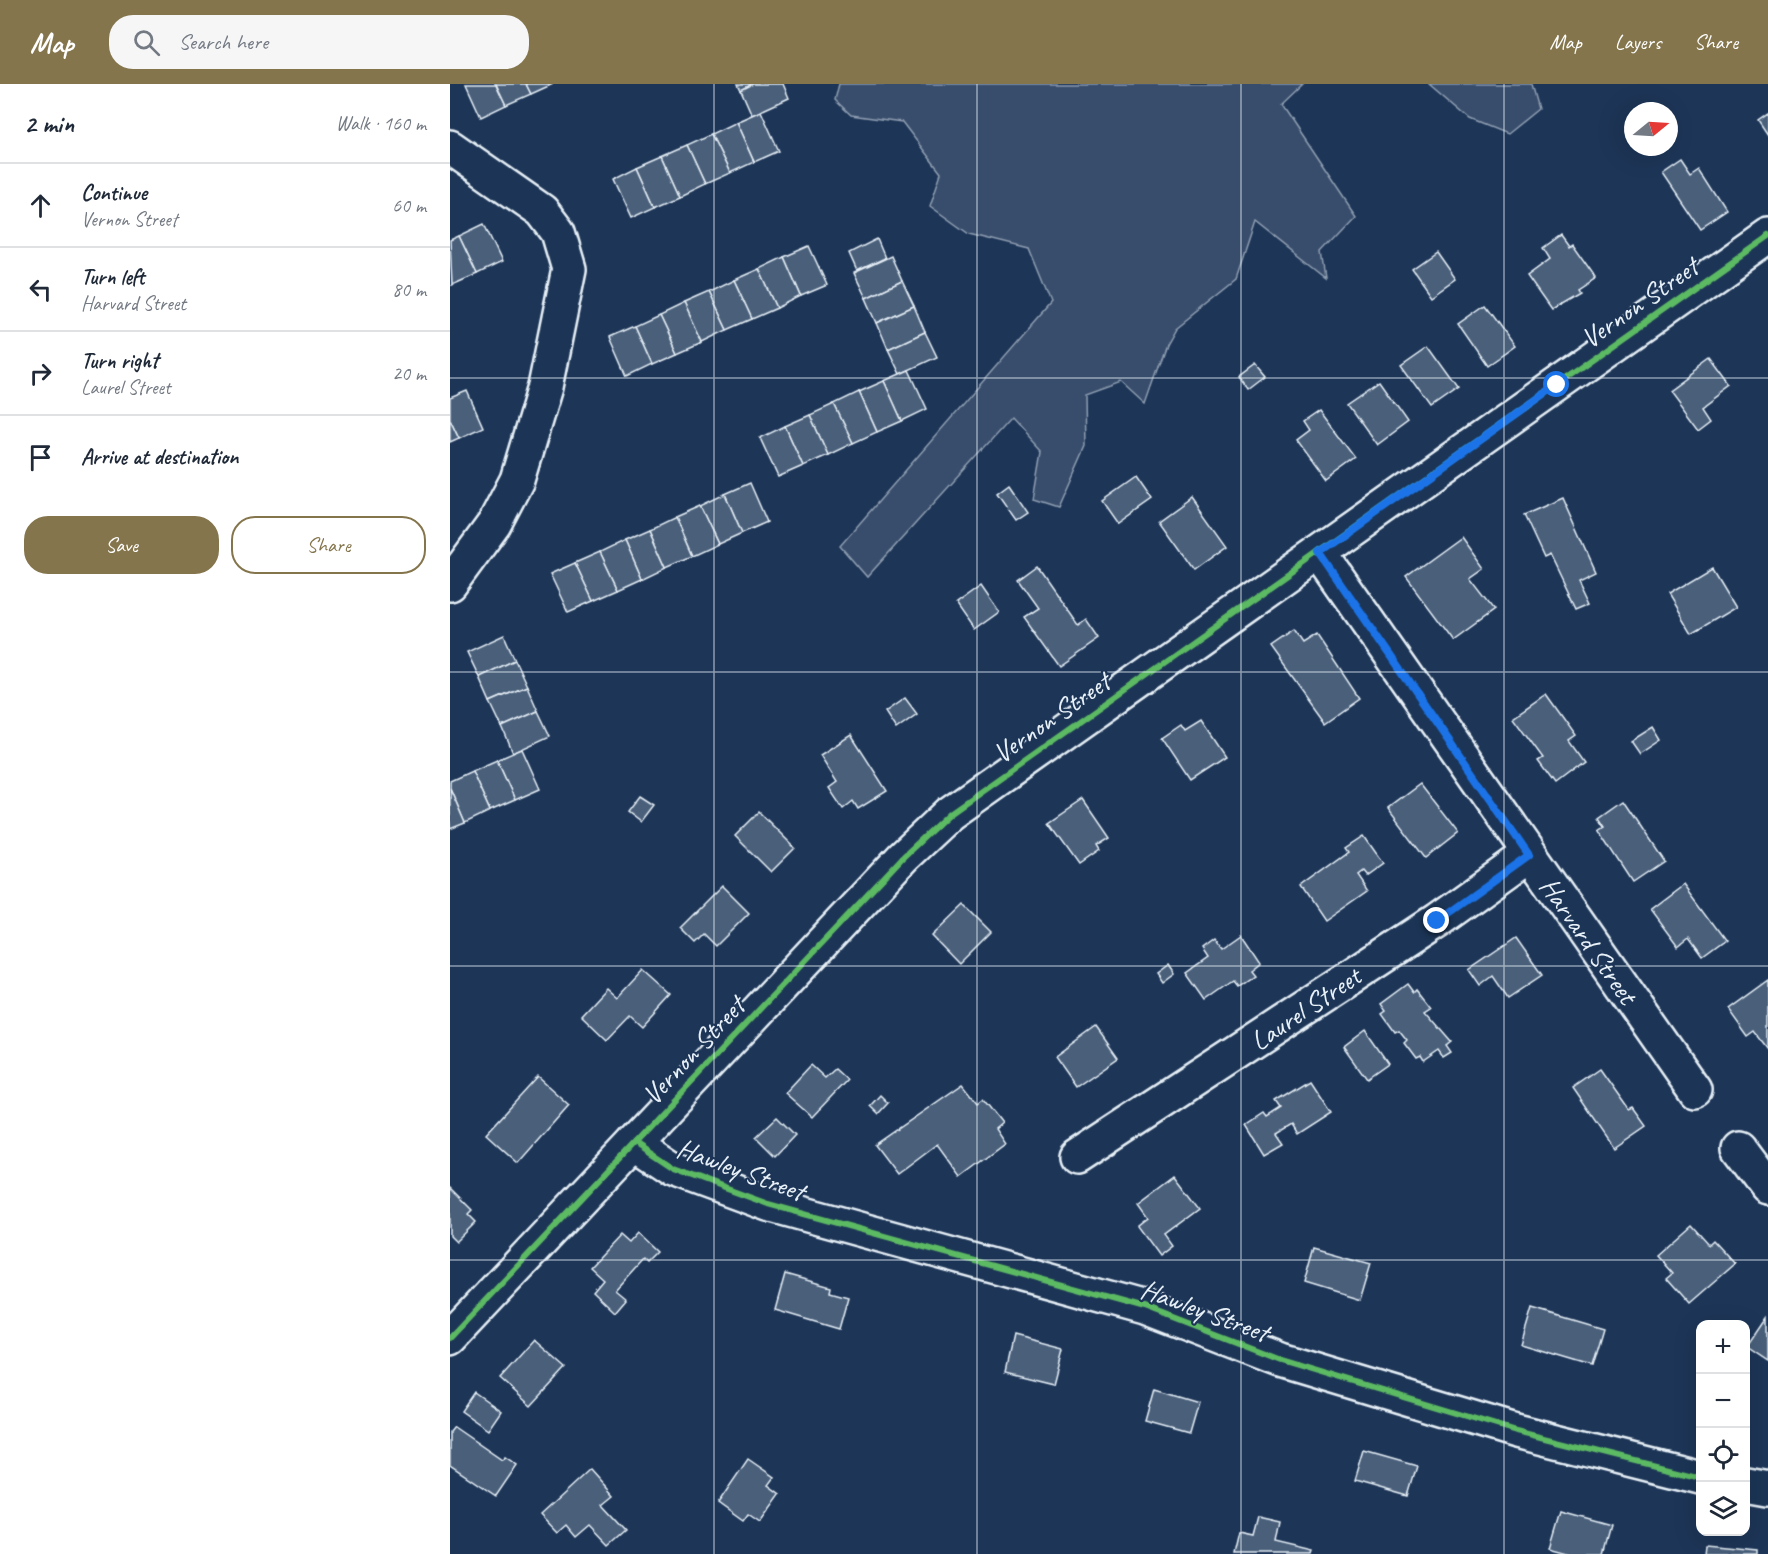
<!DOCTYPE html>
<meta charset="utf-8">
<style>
:root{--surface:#fff;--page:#f6f6f7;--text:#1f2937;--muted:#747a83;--line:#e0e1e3;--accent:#84754c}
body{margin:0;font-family:Caveat,sans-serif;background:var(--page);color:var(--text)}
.controls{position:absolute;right:18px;bottom:18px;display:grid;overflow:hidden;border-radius:12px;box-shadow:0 6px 24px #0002}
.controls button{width:54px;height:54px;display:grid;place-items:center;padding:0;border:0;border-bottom:2px solid var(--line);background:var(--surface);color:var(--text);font:30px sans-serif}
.compass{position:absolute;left:1174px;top:18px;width:54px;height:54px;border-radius:50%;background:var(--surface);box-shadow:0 6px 24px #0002;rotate:72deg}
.stop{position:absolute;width:18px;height:18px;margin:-14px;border:4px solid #1a73e8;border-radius:50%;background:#fff}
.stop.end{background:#1a73e8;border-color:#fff;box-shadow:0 2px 6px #0008}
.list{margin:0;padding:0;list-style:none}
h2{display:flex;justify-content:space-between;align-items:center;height:78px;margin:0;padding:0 24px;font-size:26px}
h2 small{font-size:20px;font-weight:400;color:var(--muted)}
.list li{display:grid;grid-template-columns:39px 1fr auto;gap:18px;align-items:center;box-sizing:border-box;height:84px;padding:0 24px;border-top:2px solid var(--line)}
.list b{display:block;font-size:22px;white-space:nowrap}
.list p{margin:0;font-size:20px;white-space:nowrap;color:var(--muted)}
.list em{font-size:20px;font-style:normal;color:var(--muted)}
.actions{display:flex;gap:12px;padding:18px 24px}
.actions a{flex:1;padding:14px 0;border:2px solid var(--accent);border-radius:24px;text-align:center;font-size:21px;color:var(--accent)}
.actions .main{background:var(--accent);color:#fff}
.icon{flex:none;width:33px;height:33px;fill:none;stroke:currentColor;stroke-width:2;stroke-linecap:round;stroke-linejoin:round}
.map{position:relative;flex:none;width:1318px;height:1470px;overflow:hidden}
header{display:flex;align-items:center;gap:36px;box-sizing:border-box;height:84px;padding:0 30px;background:var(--accent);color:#fff}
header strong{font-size:28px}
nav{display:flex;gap:33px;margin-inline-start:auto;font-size:21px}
.search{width:420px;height:54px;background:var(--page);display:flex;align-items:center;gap:15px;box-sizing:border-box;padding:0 21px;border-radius:24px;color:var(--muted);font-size:22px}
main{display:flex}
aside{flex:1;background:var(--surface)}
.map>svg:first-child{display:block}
.green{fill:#374d6c;stroke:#909fb2;stroke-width:1.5}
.building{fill:#495e7a;stroke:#e8f1f8;stroke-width:1.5}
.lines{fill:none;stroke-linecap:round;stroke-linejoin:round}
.minor-casing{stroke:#e8f1f8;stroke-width:38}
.minor{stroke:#1d3557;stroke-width:33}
.cycleway-casing{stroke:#1d3557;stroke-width:10}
.cycleway{stroke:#5cba63;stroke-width:6}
.route{stroke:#1a73e8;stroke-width:8}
.grid{fill:none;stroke:#e8f1f8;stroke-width:1.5;stroke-opacity:0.55}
.labels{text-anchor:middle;stroke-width:4.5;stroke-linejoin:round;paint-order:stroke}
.street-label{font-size:28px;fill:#e8f1f8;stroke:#1d3557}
</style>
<header>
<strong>Map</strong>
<div class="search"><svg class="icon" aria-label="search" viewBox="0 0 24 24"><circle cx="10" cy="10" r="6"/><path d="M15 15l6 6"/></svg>Search here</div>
<nav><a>Map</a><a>Layers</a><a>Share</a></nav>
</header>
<main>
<aside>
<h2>2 min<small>Walk · 160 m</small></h2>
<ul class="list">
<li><svg class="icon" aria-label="ahead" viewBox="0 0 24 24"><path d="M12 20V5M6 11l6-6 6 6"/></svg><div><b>Continue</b><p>Vernon Street</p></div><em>60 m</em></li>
<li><svg class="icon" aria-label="left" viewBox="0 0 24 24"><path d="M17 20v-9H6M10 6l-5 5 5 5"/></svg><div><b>Turn left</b><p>Harvard Street</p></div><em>80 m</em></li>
<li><svg class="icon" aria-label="right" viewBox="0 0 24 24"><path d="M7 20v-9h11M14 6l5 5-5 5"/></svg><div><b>Turn right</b><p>Laurel Street</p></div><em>20 m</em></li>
<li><svg class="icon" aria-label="arrive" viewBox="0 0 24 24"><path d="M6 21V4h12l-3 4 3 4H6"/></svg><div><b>Arrive at destination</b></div></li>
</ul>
<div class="actions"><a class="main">Save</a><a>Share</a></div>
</aside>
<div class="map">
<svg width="1318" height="1470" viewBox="0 0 1318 1470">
<rect width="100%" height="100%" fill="#1d3557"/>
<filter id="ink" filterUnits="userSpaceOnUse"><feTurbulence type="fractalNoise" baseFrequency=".0167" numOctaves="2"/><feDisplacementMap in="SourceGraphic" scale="12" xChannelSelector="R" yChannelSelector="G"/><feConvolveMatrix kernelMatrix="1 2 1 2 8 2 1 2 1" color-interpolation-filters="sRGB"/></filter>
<g filter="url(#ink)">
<g class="green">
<path d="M389,0H852L831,20L906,132L872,168L876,194L805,138L786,195L725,244L716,260L695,320L671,298L635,311L636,362L609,423L584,415L592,368L561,334L417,493L390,462L601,219L579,165L519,150L480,122L491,89L452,38L401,31L385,16Z"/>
<path d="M979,0H1081L1088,25L1057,50L1020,35Z"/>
</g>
<g class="building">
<path d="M16,0H46L56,21L31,33Z"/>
<path d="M46,0H76L81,10L56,21Z"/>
<path d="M76,0H103L81,10Z"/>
<path d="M288,0H303L291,6Z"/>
<path d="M303,0H333L339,14L302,31L291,6Z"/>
<path d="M311,27L329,67L304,78L286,38Z"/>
<path d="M1318,29V51L1308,36Z"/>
<path d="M286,38L304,78L280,89L261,50Z"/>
<path d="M261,50L280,89L255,100L237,61Z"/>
<path d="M237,61L255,100L230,112L212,72Z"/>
<path d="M212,72L230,112L205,123L187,83Z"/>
<path d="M1230,75L1240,90L1249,84L1277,128L1250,146L1211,88Z"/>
<path d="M187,83L205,123L181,134L163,95Z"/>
<path d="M34,140L52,178L27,190L9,152Z"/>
<path d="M1111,151L1119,162L1122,160L1146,194L1128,206L1130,209L1101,226L1077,192L1100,175L1093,164Z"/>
<path d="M9,152L27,190L2,201L0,156Z"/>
<path d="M427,155L435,174L407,187L399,169Z"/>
<path d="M359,162L377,201L351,212L334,173Z"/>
<path d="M986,168L1005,195L981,212L962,185Z"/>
<path d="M441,172L452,197L416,214L404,189Z"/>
<path d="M334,173L351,212L327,224L309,185Z"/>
<path d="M309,185L327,224L302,235L284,196Z"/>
<path d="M284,196L302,235L277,246L259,208Z"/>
<path d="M452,197L464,222L427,239L416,214Z"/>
<path d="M259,208L277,246L252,258L234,219Z"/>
<path d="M234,219L252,258L227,269L209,231Z"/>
<path d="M1035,221L1065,262L1037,282L1008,240Z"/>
<path d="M464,222L475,248L438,265L427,239Z"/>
<path d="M209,231L227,269L202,280L185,242Z"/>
<path d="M185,242L202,280L177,292L160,253Z"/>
<path d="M475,248L487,273L450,290L438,265Z"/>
<path d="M978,262L1009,305L982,324L951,281Z"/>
<path d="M1261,275L1281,302L1253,323L1261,335L1248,345L1219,306Z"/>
<path d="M805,281L815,293L798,306L789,293Z"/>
<path d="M459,286L477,325L452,337L434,297Z"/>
<path d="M434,297L452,337L427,348L409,308Z"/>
<path d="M929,297L958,338L927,361L897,319Z"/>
<path d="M17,307L33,343L9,354L0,335V314Z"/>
<path d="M409,308L427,348L403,359L384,320Z"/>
<path d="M384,320L403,359L378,371L360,331Z"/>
<path d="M869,326L906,375L876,397L846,356L859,346L853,337Z"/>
<path d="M360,331L378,371L353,382L335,342Z"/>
<path d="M0,335L9,354L0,358Z"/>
<path d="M335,342L353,382L328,393L310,354Z"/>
<path d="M686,393L702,416L668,440L652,417Z"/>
<path d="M300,399L317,438L292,449L275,410Z"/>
<path d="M559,400L578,428L566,436L547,409Z"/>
<path d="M275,410L292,449L268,460L250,422Z"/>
<path d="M742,413L777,462L744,486L709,437Z"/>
<path d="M1113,414L1146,488L1129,496L1140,519L1126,525L1100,471L1094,474L1074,431Z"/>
<path d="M250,422L268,460L242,472L225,433Z"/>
<path d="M225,433L242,472L217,483L200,445Z"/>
<path d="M200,445L217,483L192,495L175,456Z"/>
<path d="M1011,453L1034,485L1020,495L1044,526L1003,556L956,493Z"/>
<path d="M175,456L192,495L168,506L150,468Z"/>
<path d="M150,468L168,506L143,517L125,479Z"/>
<path d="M125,479L143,517L118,528L100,490Z"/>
<path d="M587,482L628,541L636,535L649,554L609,582L574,533L588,524L568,496Z"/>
<path d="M1262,483L1286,523L1241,550L1217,510Z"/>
<path d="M531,502L549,528L524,546L506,520Z"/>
<path d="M844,547L853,560L867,551L909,614L875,638L821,563Z"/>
<path d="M54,551L65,576L29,593L17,568Z"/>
<path d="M65,576L77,602L40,618L29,593Z"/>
<path d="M77,602L88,627L52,643L40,618Z"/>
<path d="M1096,610L1126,652L1119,657L1134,678L1105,700L1088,677L1093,674L1063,633Z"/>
<path d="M455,614L467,630L446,645L435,628Z"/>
<path d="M88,627L100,652L63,669L52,643Z"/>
<path d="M751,637L775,673L740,696L712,654L731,641L735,647Z"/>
<path d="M1203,643L1211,656L1190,670L1181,657Z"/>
<path d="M401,651L437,707L408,725L403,717L393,725L379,704L387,698L370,671Z"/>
<path d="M72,665L90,705L65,716L47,676Z"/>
<path d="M47,676L65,716L40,727L22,687Z"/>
<path d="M22,687L40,727L15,739L0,704V697Z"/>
<path d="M970,700L1008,749L976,774L938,724Z"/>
<path d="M0,704L15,739L0,745Z"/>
<path d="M190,712L204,721L191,738L178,728Z"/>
<path d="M633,716L659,754L646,762L649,767L629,781L599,739Z"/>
<path d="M1173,716L1214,777L1183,798L1149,746L1155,742L1149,733Z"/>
<path d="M309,728L345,764L321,788L285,752Z"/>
<path d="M914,752L933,779L915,792L911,787L906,791L917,807L874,837L851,803L899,768L896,764Z"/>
<path d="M1233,800L1275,857L1252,874L1238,855L1228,863L1200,825Z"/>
<path d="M272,802L299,829L266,862L254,850L245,859L230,844Z"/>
<path d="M514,821L541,848L509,880L482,852Z"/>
<path d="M791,851L809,878L799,886L803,891L787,902L783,897L756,916L737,889L758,874L752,865L764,856L771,865Z"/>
<path d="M1066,854L1092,891L1058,914L1043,892L1030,902L1019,886Z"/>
<path d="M718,881L724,890L712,899L706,890Z"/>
<path d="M193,886L221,911L192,943L180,932L157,956L131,931L156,904L167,914Z"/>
<path d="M1318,896V965L1305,948L1298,953L1278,925Z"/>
<path d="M958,900L964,908L967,905L981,923L975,927L1002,958L997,962L1002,969L994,974L989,967L973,978L970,973L966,975L954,959L957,956L949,946L945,948L932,930L936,927L931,920Z"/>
<path d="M646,943L668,974L626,1003L605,973Z"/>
<path d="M915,947L938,980L917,995L894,963Z"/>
<path d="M361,981L375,994L385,985L397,996L362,1033L335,1009Z"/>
<path d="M1150,985L1179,1026L1183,1024L1196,1042L1164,1064L1123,1004Z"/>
<path d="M88,993L119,1021L68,1079L36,1050Z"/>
<path d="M860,996L881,1028L847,1050L841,1040L826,1049L833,1059L814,1070L796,1041L814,1029L817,1033L831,1024L826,1017Z"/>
<path d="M513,1000L528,1019L533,1015L552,1039L545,1045L555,1060L511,1093L487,1060L447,1090L425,1061Z"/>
<path d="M430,1011L438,1019L428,1030L420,1022Z"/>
<path d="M327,1033L345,1051L325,1072L306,1053Z"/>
<path d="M725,1091L750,1124L714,1151L722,1162L709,1172L687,1142L698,1133L688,1119Z"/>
<path d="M0,1104L22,1126L18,1130L26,1138L6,1158L0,1152Z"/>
<path d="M1241,1140L1259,1160L1263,1156L1285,1180L1239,1220L1216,1194L1222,1189L1206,1171Z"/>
<path d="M188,1149L208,1168L197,1179L193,1175L165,1206L176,1215L165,1228L143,1207L153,1195L140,1183L170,1151L179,1159Z"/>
<path d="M864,1163L921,1179L910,1216L854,1199Z"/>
<path d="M335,1190L381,1203L380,1208L398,1213L389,1245L325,1226Z"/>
<path d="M1082,1224L1153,1245L1142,1282L1071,1261Z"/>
<path d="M1318,1232V1277L1297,1263Z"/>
<path d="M563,1252L613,1265L604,1300L555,1288Z"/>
<path d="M84,1256L116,1284L81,1322L50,1294Z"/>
<path d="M704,1305L748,1318L739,1349L695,1337Z"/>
<path d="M24,1308L51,1327L38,1346L11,1327Z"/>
<path d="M4,1343L52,1376L55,1373L67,1381L46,1412L0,1381V1348Z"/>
<path d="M914,1367L967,1382L958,1412L905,1397Z"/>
<path d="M298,1375L324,1393L318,1401L330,1410L310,1438L298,1430L293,1437L268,1419Z"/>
<path d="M140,1385L164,1412L153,1421L176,1446L159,1461L140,1441L126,1453L116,1441L107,1449L90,1431Z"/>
<path d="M1111,1427L1162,1441L1154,1470H1122L1100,1464Z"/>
<path d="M808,1433L830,1438L826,1458L864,1467L863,1470H784L789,1449L803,1452Z"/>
<path d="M1255,1461L1308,1466V1470H1254Z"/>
</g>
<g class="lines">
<defs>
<g id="minor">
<path d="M0,63L92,127L108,148L119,185L95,303L67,396L44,440L0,500"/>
<path d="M870,469L1245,1006"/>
<path d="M184,1059L223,1085L318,1120L695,1224L830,1276L1066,1347L1250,1393"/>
<path d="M1288,1064L1318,1104"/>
<path d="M627,1073L987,837L1079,771"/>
<path d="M0,1254L453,773L500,729L1318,152"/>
<path d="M1296,1400L1318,1404"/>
</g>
</defs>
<use href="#minor" class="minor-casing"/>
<use href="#minor" class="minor"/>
<defs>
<g id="cycleway">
<path d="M184,1059L223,1085L318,1120L695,1224L830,1276L1066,1347L1250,1393"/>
<path d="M0,1254L453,773L500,729L1318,152"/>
</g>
</defs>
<use href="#cycleway" class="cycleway-casing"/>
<use href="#cycleway" class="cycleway"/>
</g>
</g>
<g class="lines" filter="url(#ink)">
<path class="route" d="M987,837L1079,771L870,469L1107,301"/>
</g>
<path class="grid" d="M264,0V1470M527,0V1470M791,0V1470M1054,0V1470M0,294H1318M0,588H1318M0,882H1318M0,1176H1318"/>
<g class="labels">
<g class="street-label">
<text transform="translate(1189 218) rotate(-35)" y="10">Vernon Street</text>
<text transform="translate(601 633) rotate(-35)" y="10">Vernon Street</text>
<text transform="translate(1139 856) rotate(55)" y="10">Harvard Street</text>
<text transform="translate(855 924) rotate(-34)" y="10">Laurel Street</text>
<text transform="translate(243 966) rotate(-47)" y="10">Vernon Street</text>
<text transform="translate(291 1085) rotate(20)" y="10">Hawley Street</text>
<text transform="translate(755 1226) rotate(20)" y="10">Hawley Street</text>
</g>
</g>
</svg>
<div class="controls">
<button>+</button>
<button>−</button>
<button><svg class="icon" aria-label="locate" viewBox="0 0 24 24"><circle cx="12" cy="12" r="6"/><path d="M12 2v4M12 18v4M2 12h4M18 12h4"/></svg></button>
<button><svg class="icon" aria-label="layers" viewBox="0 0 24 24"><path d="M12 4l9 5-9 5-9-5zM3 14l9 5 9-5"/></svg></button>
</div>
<svg class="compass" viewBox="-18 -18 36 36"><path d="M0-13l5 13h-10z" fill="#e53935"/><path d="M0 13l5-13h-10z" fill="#747a83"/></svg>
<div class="stop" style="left:1107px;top:301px"></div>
<div class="stop end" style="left:987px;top:837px"></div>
</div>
</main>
